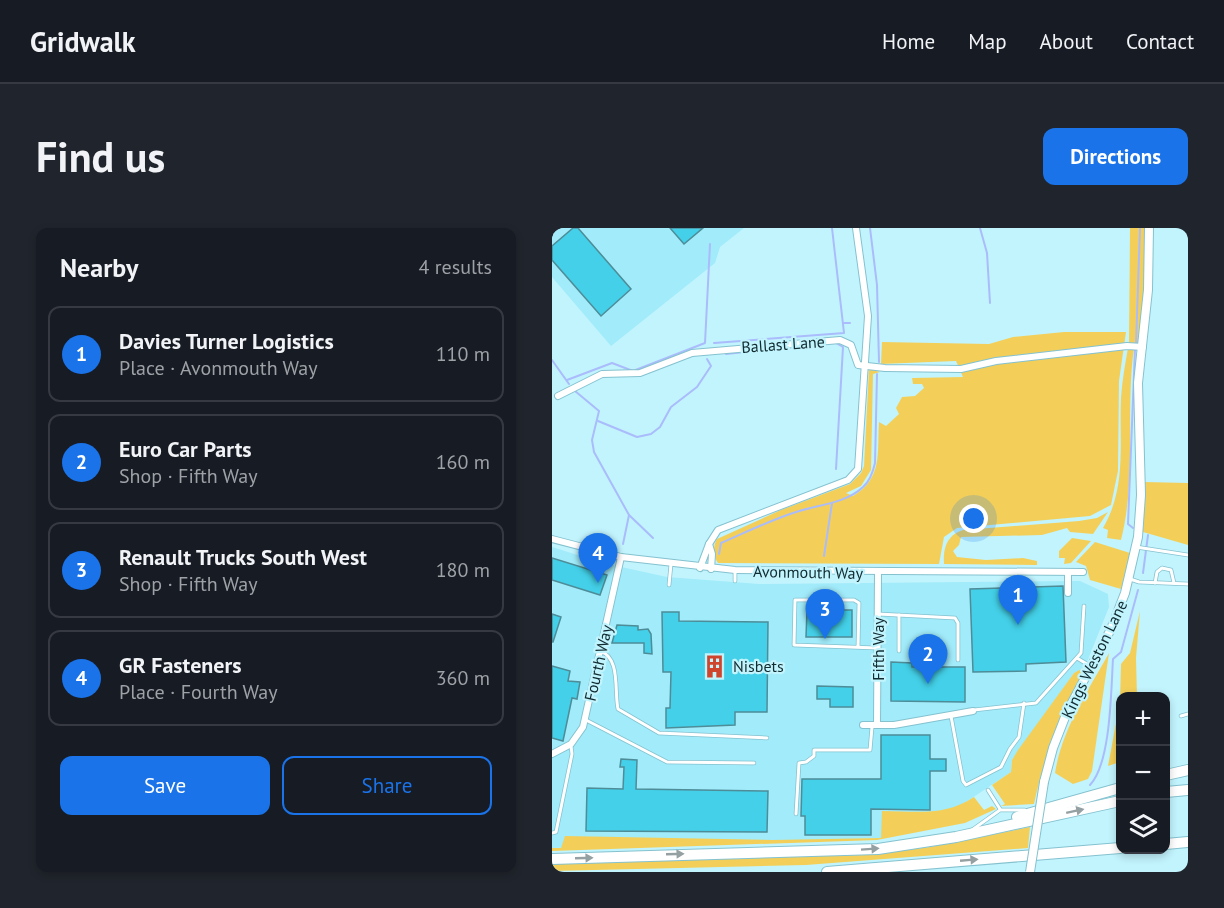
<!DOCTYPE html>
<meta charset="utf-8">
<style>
:root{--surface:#171b24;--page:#20242c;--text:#f1f3f6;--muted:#9ea1a6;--line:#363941;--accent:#1a73e8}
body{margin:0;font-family:"PT Sans",sans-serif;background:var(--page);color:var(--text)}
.controls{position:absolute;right:18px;bottom:18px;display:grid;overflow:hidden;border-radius:12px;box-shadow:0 3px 9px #0003}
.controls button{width:54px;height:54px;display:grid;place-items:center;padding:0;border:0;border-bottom:2px solid var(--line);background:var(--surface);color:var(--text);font:30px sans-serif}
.you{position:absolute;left:422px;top:291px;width:21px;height:21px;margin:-15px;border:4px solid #fff;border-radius:50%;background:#1a73e8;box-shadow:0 0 0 9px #1a73e833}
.badge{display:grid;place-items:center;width:39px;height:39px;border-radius:50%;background:var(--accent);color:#fff;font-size:20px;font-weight:700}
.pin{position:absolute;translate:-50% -50px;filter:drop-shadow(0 2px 3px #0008)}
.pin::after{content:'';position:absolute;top:32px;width:21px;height:18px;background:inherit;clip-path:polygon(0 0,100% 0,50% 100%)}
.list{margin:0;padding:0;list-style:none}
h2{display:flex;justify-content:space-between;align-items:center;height:78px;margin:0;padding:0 24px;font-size:26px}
h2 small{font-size:20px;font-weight:400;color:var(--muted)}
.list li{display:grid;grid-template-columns:39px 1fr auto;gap:18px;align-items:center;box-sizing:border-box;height:96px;margin:0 12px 12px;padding:0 12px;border:2px solid var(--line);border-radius:12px}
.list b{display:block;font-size:22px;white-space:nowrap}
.list p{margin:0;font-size:20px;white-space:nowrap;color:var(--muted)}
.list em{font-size:20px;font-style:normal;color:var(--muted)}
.actions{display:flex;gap:12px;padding:18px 24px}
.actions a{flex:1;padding:14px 0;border:2px solid var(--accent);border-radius:12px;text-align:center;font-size:21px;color:var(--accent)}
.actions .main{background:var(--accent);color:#fff}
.icon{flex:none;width:33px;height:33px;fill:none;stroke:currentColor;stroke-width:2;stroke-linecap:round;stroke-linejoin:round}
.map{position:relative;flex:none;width:636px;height:644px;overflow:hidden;border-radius:12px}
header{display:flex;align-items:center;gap:36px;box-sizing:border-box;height:84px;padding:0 30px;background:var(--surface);border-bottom:2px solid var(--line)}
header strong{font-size:28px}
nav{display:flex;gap:33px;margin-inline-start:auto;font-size:21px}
.intro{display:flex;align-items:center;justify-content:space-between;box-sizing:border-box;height:144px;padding:0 36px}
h1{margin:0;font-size:42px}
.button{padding:15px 27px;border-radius:12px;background:var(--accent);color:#fff;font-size:21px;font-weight:700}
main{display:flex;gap:36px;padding:0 36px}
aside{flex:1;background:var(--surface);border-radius:12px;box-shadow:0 3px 9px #0003}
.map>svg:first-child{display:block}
.built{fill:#a1ebfa}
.green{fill:#f3cf5a}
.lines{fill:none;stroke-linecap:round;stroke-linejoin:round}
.stream{stroke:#aabcfb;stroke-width:2}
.building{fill:#43d0e8;stroke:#4e8c98;stroke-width:1.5}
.lane-casing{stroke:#84c2cf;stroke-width:4.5}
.street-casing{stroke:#84c2cf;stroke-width:8}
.secondary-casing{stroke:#84c2cf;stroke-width:10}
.highway-casing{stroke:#84c2cf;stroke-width:12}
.lane{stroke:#fff;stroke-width:3}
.street{stroke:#fff;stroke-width:6}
.secondary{stroke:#fff;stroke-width:8}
.highway{stroke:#fff;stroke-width:10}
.secondary-bridge-casing{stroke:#84c2cf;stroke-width:10;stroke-linecap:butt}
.secondary-bridge{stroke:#fff;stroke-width:8}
.oneway{fill:#94a0a2}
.labels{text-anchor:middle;stroke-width:4.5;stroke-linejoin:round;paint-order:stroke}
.street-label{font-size:16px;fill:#112b30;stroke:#c2f4fe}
.poi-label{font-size:16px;fill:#112b30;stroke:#c2f4fe;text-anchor:start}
</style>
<header>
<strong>Gridwalk</strong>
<nav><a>Home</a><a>Map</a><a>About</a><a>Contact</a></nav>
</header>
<div class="intro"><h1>Find us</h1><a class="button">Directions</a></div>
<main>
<aside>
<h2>Nearby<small>4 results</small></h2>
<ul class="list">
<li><span class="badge">1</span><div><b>Davies Turner Logistics</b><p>Place · Avonmouth Way</p></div><em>110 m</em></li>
<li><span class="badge">2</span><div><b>Euro Car Parts</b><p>Shop · Fifth Way</p></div><em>160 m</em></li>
<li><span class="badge">3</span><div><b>Renault Trucks South West</b><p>Shop · Fifth Way</p></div><em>180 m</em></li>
<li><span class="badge">4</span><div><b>GR Fasteners</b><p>Place · Fourth Way</p></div><em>360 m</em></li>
</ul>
<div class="actions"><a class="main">Save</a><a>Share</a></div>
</aside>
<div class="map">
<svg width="636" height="644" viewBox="0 0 636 644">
<rect width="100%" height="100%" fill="#c2f4fe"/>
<g class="built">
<path d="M0,0H192L168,19L163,35L59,118L0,49Z"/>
<path d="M0,319L51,335L115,349L207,356L528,353L556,366L557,379L533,439L522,445L460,532L459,544L405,580L389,583L330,610L0,620Z"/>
</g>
<g class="green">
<path d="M578,0H594L593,58L587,117H577Z"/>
<path d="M512,104H574L567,153L566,243L559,277L538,288L405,300L392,309L387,336L166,335C161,328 161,317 165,311L229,282L298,256L309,245L312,238L317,141L328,144L321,146L319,242L309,258L294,265L301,268C331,250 325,225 327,194L334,198L347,186L344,180L350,169L363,168L372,160L370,156H361L360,150L411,149L404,133L329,136L330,114L437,116L461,109Z"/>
<path d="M576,120H582C573,184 585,249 569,312L555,310L556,302L551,300C575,259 567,216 569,170C570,153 573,137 576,120Z"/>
<path d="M593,254L636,255V317L591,304Z"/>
<path d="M556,284L541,306L518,304L515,300L490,307L409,309L407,317L401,323L405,329L434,332L471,330L485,333V337L392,336C391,320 395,307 411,302L527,293L545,290Z"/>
<path d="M520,310L539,313L519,335L512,336L513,330H507V323Z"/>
<path d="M543,314L578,325L569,361L538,352L534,338L524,334Z"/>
<path d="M588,383L584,430L585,468L568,469V534L556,538L568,474L569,436L578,425Z"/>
<path d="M557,425L540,543L536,551L521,556L503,545C510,501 536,463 557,425Z"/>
<path d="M533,439L534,443C510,486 492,528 482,576L449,578L453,576L440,557L459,544L460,532L466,522L522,445Z"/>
<path d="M422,569L432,582L440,578L444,581L413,595L325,612L0,623V620H9L13,608L221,612L329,610L330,583C364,583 392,589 422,569Z"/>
<path d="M478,599L476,620L254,637L0,643V636L128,630L315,627L378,619Z"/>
</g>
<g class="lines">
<g class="stream">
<path d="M318,0L325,57L327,134"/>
<path d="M428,0L435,25L438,75"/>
<path d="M291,95H298"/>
<path d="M162,115L292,105L280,0"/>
<path d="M284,115L291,119L284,241"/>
<path d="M584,117L588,0"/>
<path d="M174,126L249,118"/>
<path d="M0,132L17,156"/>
<path d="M15,152L60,135L81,143L153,115L158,16"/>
<path d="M23,163L47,183L40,212L42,224L77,287L71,316"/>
<path d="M46,193L85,209L99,206L108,199L119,179L145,159L159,138L155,131"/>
<path d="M77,287L101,310"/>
<path d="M581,300L576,296L583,121"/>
<path d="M167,326L169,315C192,305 215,294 238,286C261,277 292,277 311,259C318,253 321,244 323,235L325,146"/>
<path d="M272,328L280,275"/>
<path d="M591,345L596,307"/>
<path d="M538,557C559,535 559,462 561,431L569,424L586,362"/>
</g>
</g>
<g class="building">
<path d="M21,0H26L79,61L49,88L0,32V18Z"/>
<path d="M118,0H151L132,16Z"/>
<path d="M0,330L55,347L48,367L0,352Z"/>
<path d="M511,358L514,434L474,436V443L421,444L418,361Z"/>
<path d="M255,382H300V409H254Z"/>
<path d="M110,384H127V393L216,394L215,484H183V497L114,500V480H118L119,444H111Z"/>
<path d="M0,386L9,389L1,414H0Z"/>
<path d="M65,397L86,398V402L96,401L99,406L100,426L92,425V415H60Z"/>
<path d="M339,434L360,435V439H413V474L339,473Z"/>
<path d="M0,438L18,443L16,453L28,454L25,471L20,470L11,513L0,510Z"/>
<path d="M265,458L301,459V479H278V471H265Z"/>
<path d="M329,507H378V531H394V543H378V582L319,581V607H253V588H249L250,551H329Z"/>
<path d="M69,531L85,532L84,561L216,563L215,604L34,603L35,560L71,561L72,539H68Z"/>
</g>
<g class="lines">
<defs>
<g id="lane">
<path d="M0,4L4,0"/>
<path d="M584,319L636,327"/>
<path d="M578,351L587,354L636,356"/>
<path d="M183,353V342"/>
<path d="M603,355L605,344L610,340L619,342L622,355"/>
<path d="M117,357L119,336"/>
<path d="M326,386L403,390L406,395V432"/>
<path d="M306,419L307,375L302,372H243L242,417L325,420"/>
<path d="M48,423C69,430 62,463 66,481L107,505L215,510"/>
<path d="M347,423V387"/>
<path d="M525,430L538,438"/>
<path d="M422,482L484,475L529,425L532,378"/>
<path d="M399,488L411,553L414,557L449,539L458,521L467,509L472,475"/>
<path d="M629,488L636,486"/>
<path d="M34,492L115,534L202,535"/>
<path d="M436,562L448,581"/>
<path d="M244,586L247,535L254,534L262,528V522H318L320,499"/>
<path d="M420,602L448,582H473"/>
<path d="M0,605L4,604L20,526L19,518"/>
</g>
<g id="street">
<path d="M6,168L50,146L88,145L140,125L288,112L299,117L306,137L333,140L409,141L444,133L575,118L591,119"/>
<path d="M0,311L69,329L183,342L531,344"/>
<path d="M157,316L166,302L296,252L306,241L316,88L304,0"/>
<path d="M148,340L157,316L160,326L159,341"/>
<path d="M516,345V365"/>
<path d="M311,497H342L421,483"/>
<path d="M325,497L326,345"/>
<path d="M0,526L19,516L31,499L69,329"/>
</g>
<path id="secondary" d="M492,554L501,520L515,484L559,401L573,365L586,309L589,267L586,155L596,62L597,0"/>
<g id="highway">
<path d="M614,547L636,542"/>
<path d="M614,564L636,562"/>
<path d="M465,589L568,560"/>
<path d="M614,616L636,614"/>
<path d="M0,631L326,621L404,609L568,573"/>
<path d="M275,644L568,620"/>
</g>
</defs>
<use href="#lane" class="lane-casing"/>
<use href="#street" class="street-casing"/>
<use href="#secondary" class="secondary-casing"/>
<use href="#highway" class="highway-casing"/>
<use href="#lane" class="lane"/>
<use href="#street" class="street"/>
<use href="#secondary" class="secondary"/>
<use href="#highway" class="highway"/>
<defs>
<path id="secondary-bridge" d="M478,644L492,554"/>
</defs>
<use href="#secondary-bridge" class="secondary-bridge-casing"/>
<use href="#secondary-bridge" class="secondary-bridge"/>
</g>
<defs><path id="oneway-solid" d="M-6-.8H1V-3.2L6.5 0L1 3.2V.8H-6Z" transform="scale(1.5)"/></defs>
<g class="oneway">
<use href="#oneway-solid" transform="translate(523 583) rotate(-12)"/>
<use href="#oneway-solid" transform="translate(318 621) rotate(-4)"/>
<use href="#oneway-solid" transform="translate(123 626) rotate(-2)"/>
<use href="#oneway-solid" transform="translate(32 630) rotate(-2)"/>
<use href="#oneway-solid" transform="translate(417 632) rotate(-5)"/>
</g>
<defs>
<symbol id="building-bare" viewBox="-9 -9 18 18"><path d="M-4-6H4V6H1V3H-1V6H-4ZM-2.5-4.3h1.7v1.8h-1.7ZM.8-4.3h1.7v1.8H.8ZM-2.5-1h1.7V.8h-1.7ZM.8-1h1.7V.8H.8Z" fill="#cf442d" stroke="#c2f4fe" stroke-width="2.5" paint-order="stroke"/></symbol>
</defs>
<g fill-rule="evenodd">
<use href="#building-bare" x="146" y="422" width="33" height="33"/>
</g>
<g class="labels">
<g class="street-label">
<text transform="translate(231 116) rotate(-4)" y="6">Ballast Lane</text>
<text transform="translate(256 344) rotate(1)" y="6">Avonmouth Way</text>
<text transform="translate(326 421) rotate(-90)" y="6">Fifth Way</text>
<text transform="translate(542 431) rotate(-64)" y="6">Kings Weston Lane</text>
<text transform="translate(46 435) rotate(-77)" y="6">Fourth Way</text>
</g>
<g class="poi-label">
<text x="181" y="444">Nisbets</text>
</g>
</g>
</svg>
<div class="controls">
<button>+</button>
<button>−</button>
<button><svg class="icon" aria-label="layers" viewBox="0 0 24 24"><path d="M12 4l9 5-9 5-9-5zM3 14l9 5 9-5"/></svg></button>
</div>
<div class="you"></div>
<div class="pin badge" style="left:466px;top:397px">1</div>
<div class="pin badge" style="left:376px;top:456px">2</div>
<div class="pin badge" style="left:273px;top:411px">3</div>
<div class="pin badge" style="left:46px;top:355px">4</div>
</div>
</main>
